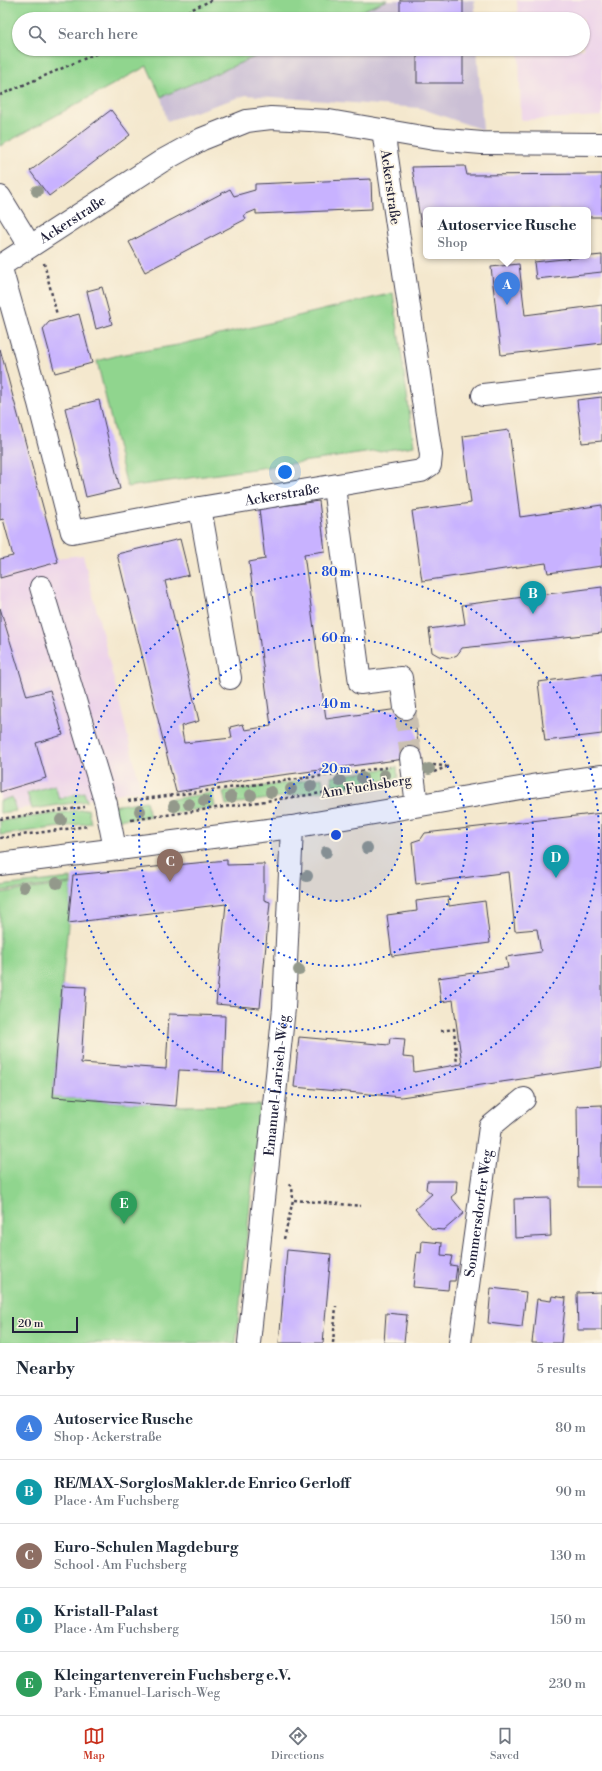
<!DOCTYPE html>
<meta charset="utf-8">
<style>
:root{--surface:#fff;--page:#f6f6f7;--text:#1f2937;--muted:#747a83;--line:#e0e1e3;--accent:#c8321e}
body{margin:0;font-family:"Libre Bodoni",serif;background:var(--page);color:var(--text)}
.scale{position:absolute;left:12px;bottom:10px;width:66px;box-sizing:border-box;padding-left:4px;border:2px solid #22223b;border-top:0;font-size:11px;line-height:14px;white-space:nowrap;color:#22223b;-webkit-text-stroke:3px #fcf5e5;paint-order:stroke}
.you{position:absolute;left:285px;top:472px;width:14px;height:14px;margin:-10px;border:3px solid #fff;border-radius:50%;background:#1a73e8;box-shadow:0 0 0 6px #1a73e833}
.badge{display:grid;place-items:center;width:26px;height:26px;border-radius:50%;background:var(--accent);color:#fff;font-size:13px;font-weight:700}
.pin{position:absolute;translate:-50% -33px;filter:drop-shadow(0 1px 2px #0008)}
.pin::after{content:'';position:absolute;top:21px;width:14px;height:12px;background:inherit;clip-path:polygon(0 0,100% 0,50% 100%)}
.popup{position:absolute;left:423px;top:207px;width:168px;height:52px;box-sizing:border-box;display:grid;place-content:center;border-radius:6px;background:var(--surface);filter:drop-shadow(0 1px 3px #0005);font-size:13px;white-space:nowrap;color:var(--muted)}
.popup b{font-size:15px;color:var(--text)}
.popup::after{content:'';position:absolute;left:50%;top:100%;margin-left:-8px;border:8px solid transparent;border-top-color:var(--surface)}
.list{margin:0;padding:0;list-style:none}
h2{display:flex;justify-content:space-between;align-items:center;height:52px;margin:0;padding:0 16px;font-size:17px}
h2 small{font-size:13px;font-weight:400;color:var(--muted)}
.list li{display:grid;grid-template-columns:26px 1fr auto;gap:12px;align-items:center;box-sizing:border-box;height:64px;padding:0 16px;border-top:1px solid var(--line)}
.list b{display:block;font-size:15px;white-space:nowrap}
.list p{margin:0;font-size:13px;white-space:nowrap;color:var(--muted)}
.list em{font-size:13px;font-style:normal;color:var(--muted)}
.icon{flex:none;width:22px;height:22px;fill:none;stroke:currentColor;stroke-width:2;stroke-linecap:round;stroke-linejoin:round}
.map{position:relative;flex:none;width:602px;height:1343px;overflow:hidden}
.search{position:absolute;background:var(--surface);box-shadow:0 1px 3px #0004;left:12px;right:12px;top:12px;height:44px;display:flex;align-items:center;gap:10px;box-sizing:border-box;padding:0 14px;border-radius:22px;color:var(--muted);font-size:15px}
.sheet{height:372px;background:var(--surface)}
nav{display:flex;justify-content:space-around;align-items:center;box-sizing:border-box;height:56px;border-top:1px solid var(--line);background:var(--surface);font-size:11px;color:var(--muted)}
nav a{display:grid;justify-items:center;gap:2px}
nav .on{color:var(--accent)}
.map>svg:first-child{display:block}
.built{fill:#ecd1ea}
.industrial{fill:#cbbfd5}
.green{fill:#90d58e;stroke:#597c64}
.building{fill:#c8b2ff}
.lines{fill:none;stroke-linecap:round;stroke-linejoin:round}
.minor-tunnel{stroke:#cac0b1;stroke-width:22;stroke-dasharray:22 11;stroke-linecap:butt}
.minor-casing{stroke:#424051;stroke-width:24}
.major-casing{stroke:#424051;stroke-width:24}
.path{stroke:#424051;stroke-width:2.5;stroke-dasharray:3 3;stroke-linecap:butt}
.minor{stroke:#fff;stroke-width:22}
.major{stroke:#fff;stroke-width:22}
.tree{fill:#93998b}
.ring{fill:none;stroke:#1d4ed8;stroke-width:2;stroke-dasharray:2 4}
.labels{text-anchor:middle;stroke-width:3.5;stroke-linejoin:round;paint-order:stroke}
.street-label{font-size:14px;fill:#22223b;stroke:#fcf5e5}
.centre{fill:#1d4ed8;stroke:#fcf5e5;stroke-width:2}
.ring-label{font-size:12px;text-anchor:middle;font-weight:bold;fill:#1d4ed8;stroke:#fcf5e5;stroke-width:3.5;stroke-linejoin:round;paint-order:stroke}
</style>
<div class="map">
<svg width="602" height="1343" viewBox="0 0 602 1343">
<rect width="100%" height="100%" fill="#fcf5e5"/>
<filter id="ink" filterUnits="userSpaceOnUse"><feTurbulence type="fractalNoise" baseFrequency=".025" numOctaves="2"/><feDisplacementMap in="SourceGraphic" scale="8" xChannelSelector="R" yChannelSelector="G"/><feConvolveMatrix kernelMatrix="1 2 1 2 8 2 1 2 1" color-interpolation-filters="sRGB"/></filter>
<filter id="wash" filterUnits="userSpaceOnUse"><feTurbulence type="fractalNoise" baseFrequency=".012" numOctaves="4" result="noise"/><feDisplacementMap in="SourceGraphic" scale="16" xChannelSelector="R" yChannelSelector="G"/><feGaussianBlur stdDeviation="0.9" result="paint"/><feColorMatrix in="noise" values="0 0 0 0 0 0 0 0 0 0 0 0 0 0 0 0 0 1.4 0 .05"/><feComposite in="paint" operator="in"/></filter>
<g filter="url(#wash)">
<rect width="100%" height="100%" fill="#f4e8ce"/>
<g class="built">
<path d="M517,0H602V116L521,120L519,49H583V19H518Z"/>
<path d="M83,555L141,790L0,812V579L65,557Z"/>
</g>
<g class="industrial">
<path d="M387,0H474L476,19H343Z"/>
<path d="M273,49H477L483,130L420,108L246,95L167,121L161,97Z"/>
</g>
<g class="green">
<path d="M0,0H387L343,19H19V49H273L161,97L147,66L0,146Z"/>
<path d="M393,293L414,446L127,487L97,361L119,355L178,345Z"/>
<path d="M397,767L398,778L334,789L331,777Z"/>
<path d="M322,778L324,791L226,805L223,792Z"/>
<path d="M55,785L59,799L84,792L87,801L32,809L27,793Z"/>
<path d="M212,793L215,807L170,813L165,800Z"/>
<path d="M12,797L16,811L0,813V801Z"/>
<path d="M146,801L150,816L115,820L112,806Z"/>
<path d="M88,809L91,823L0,835V821Z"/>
<path d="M71,878V883L0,891V886Z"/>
<path d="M72,884L62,986L53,1097L176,1106L260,1105L236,1343H0V893Z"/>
</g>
<g id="blocks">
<g class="building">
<rect x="400" y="0" width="63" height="19"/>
<rect x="417" y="49" width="46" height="34"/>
<path d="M111,110L130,135L49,196L30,171Z"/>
<path d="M465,166L467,175L602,174V217H588V210H426V225L421,226L412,167Z"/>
<path d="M371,179L372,209L256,214V210L244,215L246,219L145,272L129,242L230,189L234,196L255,190V184Z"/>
<path d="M602,255V272L536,279L534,262Z"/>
<path d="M519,264L525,315L602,305V343L501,355L491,267Z"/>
<path d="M102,287L112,324L96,329L87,291Z"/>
<path d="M79,314L92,363L55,373L43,329L49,322Z"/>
<path d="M0,349L58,562L0,578V559L13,556L3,519L0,520Z"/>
<path d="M602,397V441L582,443L577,400Z"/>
<path d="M99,400L120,489L86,497L65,408Z"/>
<path d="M509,430L520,517L602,505V566L548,573L546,563L422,581L412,511L471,503L463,436Z"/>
<path d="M319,501L325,551L304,554L326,719L413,707L420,757L251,779L176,792L117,554L180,539L189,575L165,581L199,721L181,726L184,743L232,738L230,727L243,724L245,730L271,726L249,562L265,559L259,509Z"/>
<path d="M602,587V633L462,648L457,655L450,658L439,656L432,652L429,629L465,624L462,605Z"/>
<path d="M0,608L27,696L50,690L63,735L36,743L46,778L0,792Z"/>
<path d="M602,674V734L545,741L538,682Z"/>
<path d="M602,813V1067L401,1097L294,1087L299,1037L389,1045L390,1038L405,1039L403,1057L413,1058L414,1072L462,1064L453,1000L441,1002L438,978L508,968L506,957L541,952L537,929L515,931L509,872L416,884L412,842L421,839L425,833Z"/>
<path d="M227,860V865L264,864V900L270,902L260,1008L216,1004L226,904L68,923L73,875Z"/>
<path d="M448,897L449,906L485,901L490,943L392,956L387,915L417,911L416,901Z"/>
<path d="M62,986L86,987L81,1063L166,1069L169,1014L225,1016L223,1072L179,1070L176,1106L53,1097Z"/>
<path d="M602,1105V1187H578L577,1106Z"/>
<path d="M427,1181H457L456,1193L451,1197L464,1213L444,1230L432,1229L415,1209L432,1194L426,1189Z"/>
<path d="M550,1198L551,1236L515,1238L514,1199Z"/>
<path d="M422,1241L442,1243L441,1255L452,1256L450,1265L457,1266L455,1281H449L448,1290L413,1287L417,1252L421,1253Z"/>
<path d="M287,1250L331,1254L323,1343H279Z"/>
<path d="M491,1288L526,1292L522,1327L488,1323Z"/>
<path d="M602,1292V1330H578L577,1293Z"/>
<path d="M552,1296L566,1298L561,1343H532L537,1299L551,1301Z"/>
<path d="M386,1313L407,1315L404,1343H384Z"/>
</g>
</g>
</g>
<g filter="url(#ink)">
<use href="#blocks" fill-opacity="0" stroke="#424051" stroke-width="1"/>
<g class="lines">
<path class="minor-tunnel" d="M405,708L411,758"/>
<defs>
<g id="minor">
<path d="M0,197L30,246"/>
<path id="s1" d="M0,265L39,403L72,532L200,508L421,471L430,465L431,455L383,130"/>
<path id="s2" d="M0,266L162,161L202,139L247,121L271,118L329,121L434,139L482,143L602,144"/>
<path d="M483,395L602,381"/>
<path d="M334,487L360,683L401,678L405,708"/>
<path d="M200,508L230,678"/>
<path d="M41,587L106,804L115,849"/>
<path d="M411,758L417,805"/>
<path id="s3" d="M249,1343L284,1008L292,827"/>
<path id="s4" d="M460,1343L490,1127L524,1099"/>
</g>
<path id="major" d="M0,864L292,827L532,786L602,776"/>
</defs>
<use href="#minor" class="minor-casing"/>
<use href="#major" class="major-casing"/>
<g class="path">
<path d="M171,19L212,0"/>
<path d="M0,95L107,49"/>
<path d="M44,263L57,315"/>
<path d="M433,765L446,766"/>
<path d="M434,772L449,766"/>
<path d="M128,801L390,767"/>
<path d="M0,819L85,807"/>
<path d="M131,820L393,783"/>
<path d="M0,838L88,826"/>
<path d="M441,1031L454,1029L457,1065"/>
<path d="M294,1200L361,1206"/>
<path d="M284,1239L293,1200L292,1186L288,1183"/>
<path d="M333,1343L336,1306"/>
</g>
<use href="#minor" class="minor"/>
<use href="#major" class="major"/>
</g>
<g class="tree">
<circle cx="37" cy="191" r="6"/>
<circle cx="429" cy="769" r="6"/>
<circle cx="384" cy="775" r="6"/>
<circle cx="362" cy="778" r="6"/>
<circle cx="340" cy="781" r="6"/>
<circle cx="311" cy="786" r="6"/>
<circle cx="291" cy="789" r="6"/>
<circle cx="271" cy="792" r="6"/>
<circle cx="251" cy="795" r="6"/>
<circle cx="231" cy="797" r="6"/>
<circle cx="204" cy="801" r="6"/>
<circle cx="189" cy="804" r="6"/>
<circle cx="174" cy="806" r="6"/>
<circle cx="140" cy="811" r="6"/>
<circle cx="61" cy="820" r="6"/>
<circle cx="367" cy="848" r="6"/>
<circle cx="326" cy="852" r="6"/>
<circle cx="307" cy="876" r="6"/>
<circle cx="57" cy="883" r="6"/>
<circle cx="24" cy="887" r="6"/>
<circle cx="299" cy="970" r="6"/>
</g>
</g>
<circle cx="336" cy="835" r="66" fill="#1d4ed8" fill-opacity=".12"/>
<g class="ring">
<circle cx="336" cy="835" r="66"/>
<circle cx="336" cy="835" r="131"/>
<circle cx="336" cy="835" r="197"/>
<circle cx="336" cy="835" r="263"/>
</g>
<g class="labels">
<g class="street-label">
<text transform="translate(391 187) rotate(82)" y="5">Ackerstraße</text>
<text dy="5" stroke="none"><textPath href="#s2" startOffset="86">Ackerstraße</textPath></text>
<text dy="5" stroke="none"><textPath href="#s1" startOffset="490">Ackerstraße</textPath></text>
<text transform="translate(366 786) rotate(-9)" y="5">Am Fuchsberg</text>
<text dy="5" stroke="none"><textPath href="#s3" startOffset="259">Emanuel-Larisch-Weg</textPath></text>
<text dy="5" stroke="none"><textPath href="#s4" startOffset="131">Sommersdorfer Weg</textPath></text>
</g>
</g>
<circle cx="336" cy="835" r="6" class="centre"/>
<g class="ring-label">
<text x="336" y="576">80 m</text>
<text x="336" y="642">60 m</text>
<text x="336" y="708">40 m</text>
<text x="336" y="773">20 m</text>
</g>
</svg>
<div class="scale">20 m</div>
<div class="you"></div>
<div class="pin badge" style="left:507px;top:305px;background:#3f7fe0">A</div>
<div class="popup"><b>Autoservice Rusche</b>Shop</div>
<div class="pin badge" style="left:533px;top:614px;background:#0f9aa8">B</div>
<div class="pin badge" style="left:170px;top:882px;background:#8d6e63">C</div>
<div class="pin badge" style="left:556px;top:878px;background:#0f9aa8">D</div>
<div class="pin badge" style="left:124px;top:1224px;background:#2e9e5b">E</div>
<div class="search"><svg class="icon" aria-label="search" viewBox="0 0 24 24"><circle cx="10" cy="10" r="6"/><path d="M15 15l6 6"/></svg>Search here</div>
</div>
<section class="sheet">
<h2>Nearby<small>5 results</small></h2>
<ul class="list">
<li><span class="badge" style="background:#3f7fe0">A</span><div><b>Autoservice Rusche</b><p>Shop · Ackerstraße</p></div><em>80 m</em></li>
<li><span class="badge" style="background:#0f9aa8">B</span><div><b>RE/MAX-SorglosMakler.de Enrico Gerloff</b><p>Place · Am Fuchsberg</p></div><em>90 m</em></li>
<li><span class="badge" style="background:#8d6e63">C</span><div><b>Euro-Schulen Magdeburg</b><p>School · Am Fuchsberg</p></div><em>130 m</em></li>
<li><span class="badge" style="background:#0f9aa8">D</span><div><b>Kristall-Palast</b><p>Place · Am Fuchsberg</p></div><em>150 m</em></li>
<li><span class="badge" style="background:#2e9e5b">E</span><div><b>Kleingartenverein Fuchsberg e.V.</b><p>Park · Emanuel-Larisch-Weg</p></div><em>230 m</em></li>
</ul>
</section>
<nav>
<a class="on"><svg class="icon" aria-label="map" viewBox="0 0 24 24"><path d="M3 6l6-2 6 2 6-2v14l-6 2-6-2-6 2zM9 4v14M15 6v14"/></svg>Map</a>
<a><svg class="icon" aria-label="directions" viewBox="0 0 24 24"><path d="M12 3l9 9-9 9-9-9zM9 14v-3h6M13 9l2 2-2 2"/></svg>Directions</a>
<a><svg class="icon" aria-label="saved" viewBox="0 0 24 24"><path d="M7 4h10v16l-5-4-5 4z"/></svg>Saved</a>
</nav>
